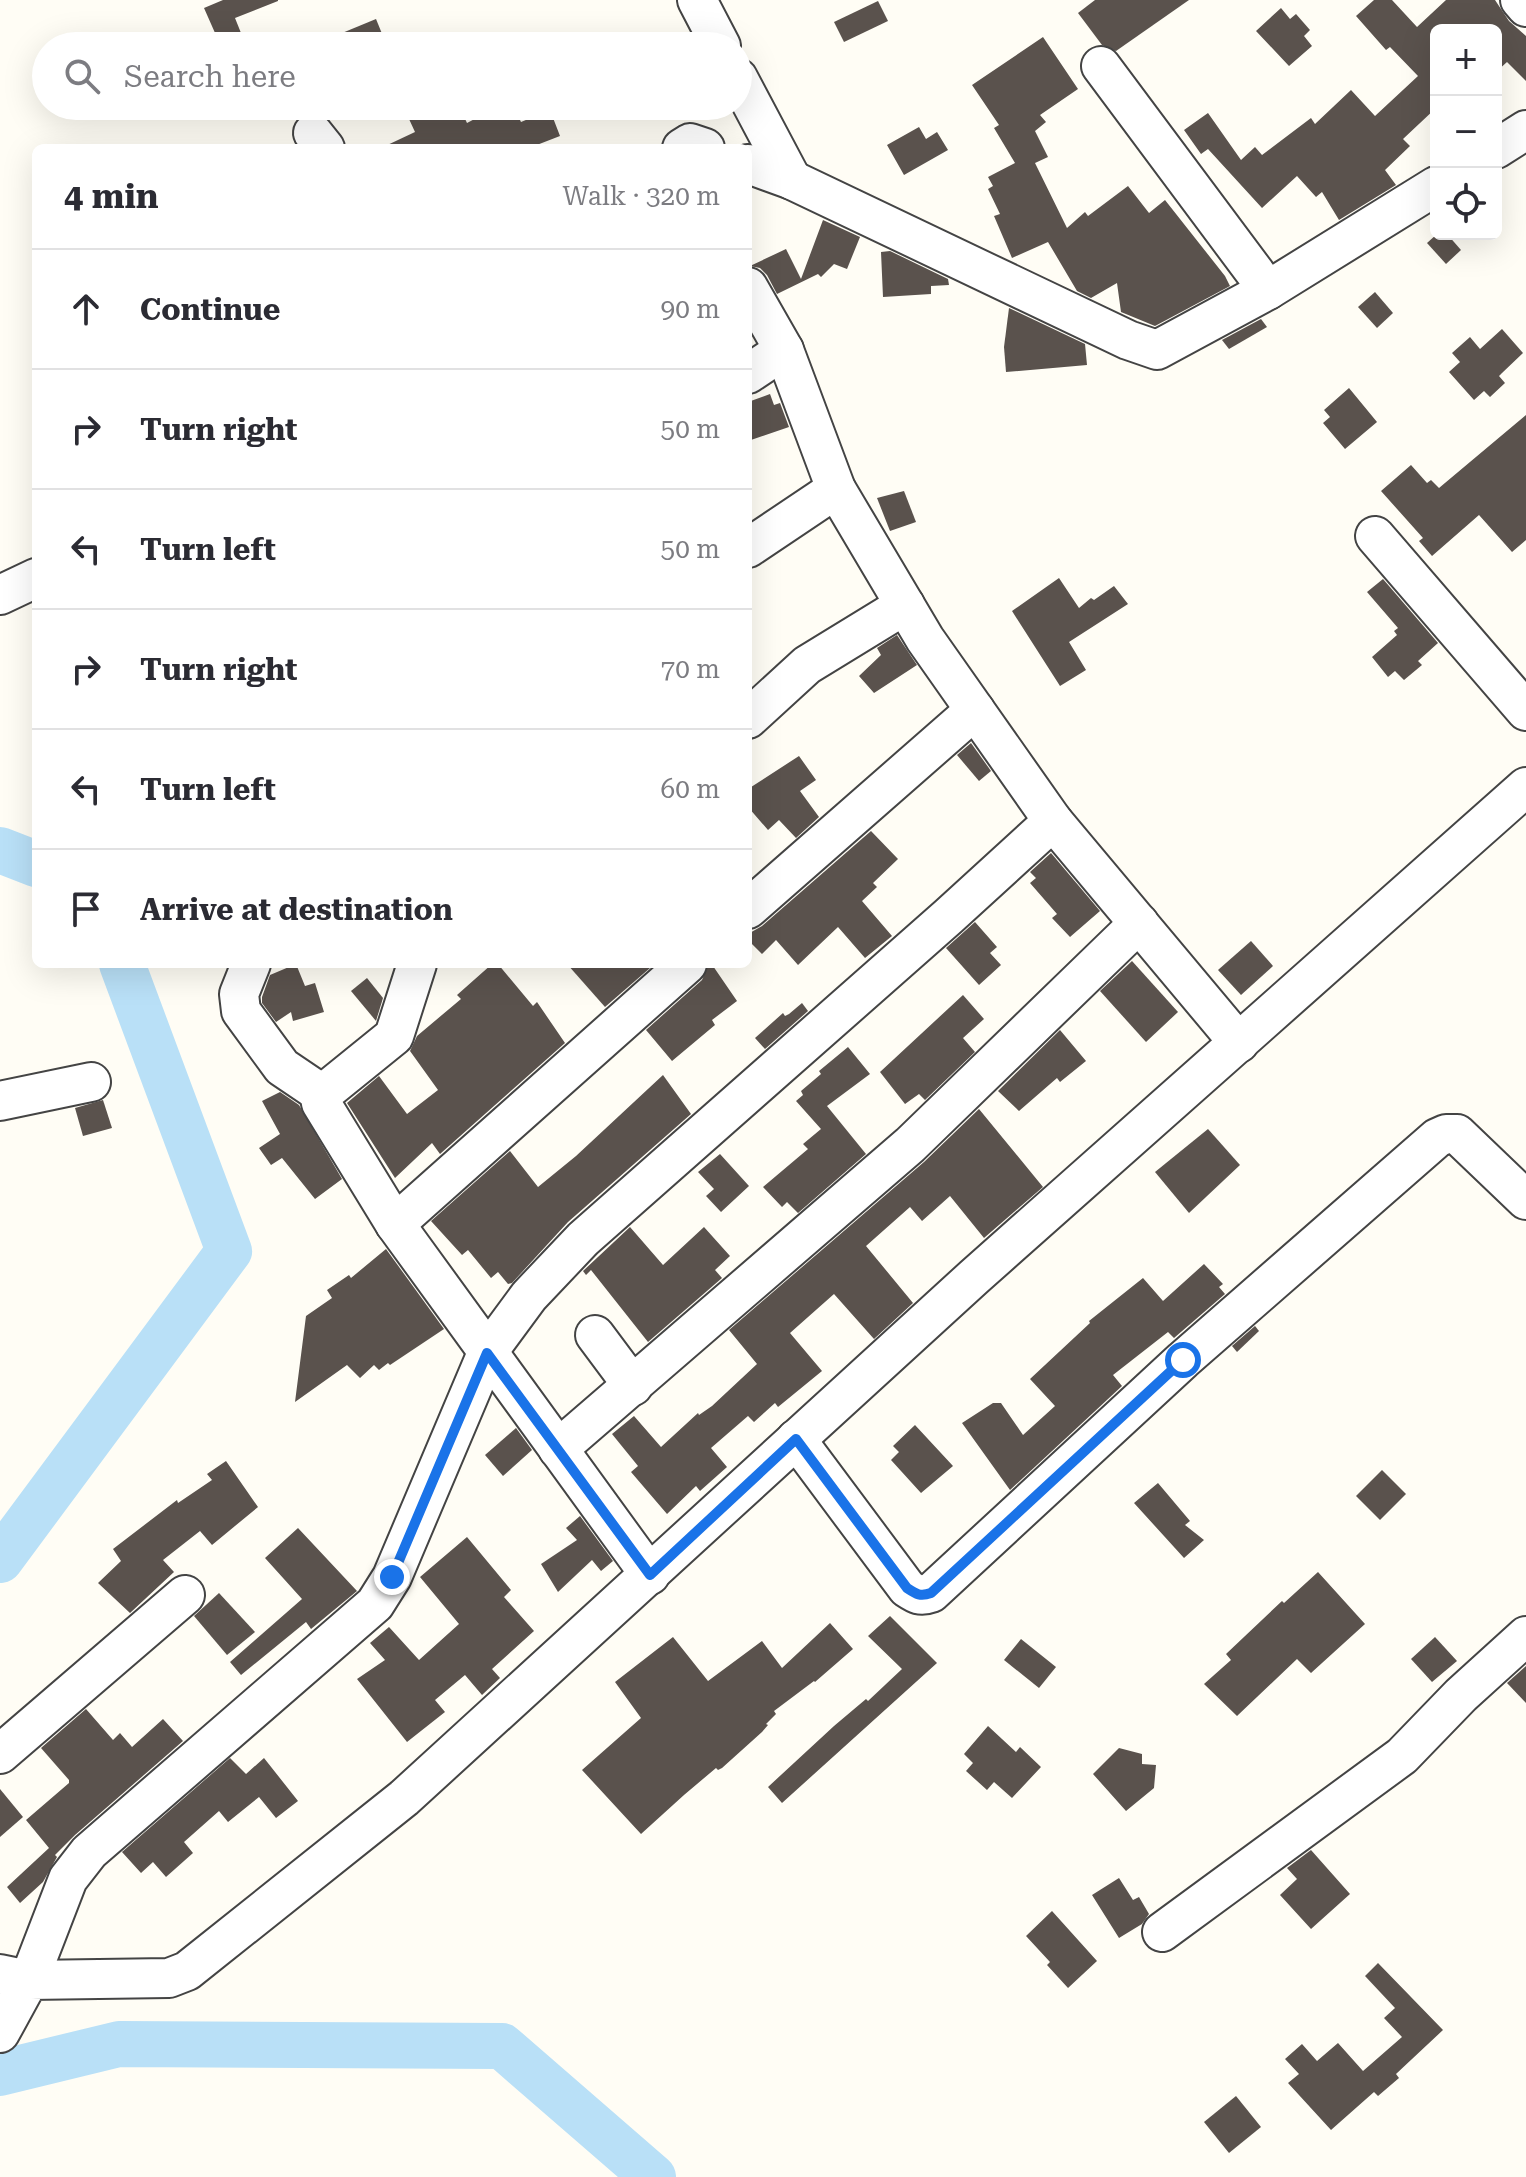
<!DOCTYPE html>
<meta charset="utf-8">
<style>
:root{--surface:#fff;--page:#f2f2f3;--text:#2b2b33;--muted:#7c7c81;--line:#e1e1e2}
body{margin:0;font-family:"Roboto Serif",serif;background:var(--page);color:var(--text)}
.controls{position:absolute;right:24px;top:24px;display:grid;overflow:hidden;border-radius:12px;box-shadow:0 8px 32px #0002}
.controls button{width:72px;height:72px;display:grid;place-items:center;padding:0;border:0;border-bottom:2px solid var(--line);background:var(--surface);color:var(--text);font:40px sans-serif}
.stop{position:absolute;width:24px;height:24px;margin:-18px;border:6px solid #1a73e8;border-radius:50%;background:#fff}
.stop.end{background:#1a73e8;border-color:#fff;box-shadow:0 2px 8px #0008}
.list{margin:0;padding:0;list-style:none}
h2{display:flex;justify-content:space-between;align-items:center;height:104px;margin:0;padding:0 32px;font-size:34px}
h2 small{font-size:26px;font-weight:400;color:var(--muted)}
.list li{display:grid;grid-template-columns:52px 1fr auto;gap:24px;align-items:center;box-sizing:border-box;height:120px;padding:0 32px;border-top:2px solid var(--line)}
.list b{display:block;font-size:30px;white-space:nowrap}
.list em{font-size:26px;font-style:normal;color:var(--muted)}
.icon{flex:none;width:44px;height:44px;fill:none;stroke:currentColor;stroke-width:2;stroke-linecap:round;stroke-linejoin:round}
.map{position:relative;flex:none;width:1526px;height:2177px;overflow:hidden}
.search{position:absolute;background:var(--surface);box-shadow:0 8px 32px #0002;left:32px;top:32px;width:720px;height:88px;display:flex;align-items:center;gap:20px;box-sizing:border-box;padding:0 28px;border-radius:44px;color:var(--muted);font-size:30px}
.panel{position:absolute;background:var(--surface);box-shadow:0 8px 32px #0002;left:32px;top:144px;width:720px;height:824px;border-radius:12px}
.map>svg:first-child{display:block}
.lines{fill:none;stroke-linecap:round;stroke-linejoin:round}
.river{stroke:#b9e0f7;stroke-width:46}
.building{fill:#5a524d}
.minor-casing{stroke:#444;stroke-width:42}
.minor{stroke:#fff;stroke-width:38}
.route{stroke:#1a73e8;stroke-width:10}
</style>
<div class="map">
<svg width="1526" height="2177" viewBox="0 0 1526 2177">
<rect width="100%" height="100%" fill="#fffdf5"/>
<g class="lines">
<g class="river">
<path d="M0,850L36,864"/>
<path d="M0,1560L229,1251L122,964"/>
<path d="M0,2073L119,2044L502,2046L653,2177"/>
</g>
</g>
<g class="building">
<path d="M223,0H278V1L235,18L241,33L219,42L204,8Z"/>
<path d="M1095,0H1189L1116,51L1102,45L1078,13Z"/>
<path d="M1374,0H1392L1417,27L1446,0H1495L1509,21L1526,36V81L1507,62L1496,72V30H1436V108L1403,139L1410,146L1385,170L1396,185L1339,220L1322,192L1316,197L1297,176L1262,208L1208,149L1201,154L1184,130L1208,113L1241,160L1255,147L1262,155L1311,118L1315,124L1351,90L1375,116L1418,76L1390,47L1386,50L1356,16Z"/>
<path d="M878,1L888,21L844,42L834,22Z"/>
<path d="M1281,8L1290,19L1296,14L1310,30L1304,36L1312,46L1289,66L1256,31Z"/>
<path d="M376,19L387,46H313V45Z"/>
<path d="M1043,37L1078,89L1040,115L1046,122L1035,131L1048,157L1035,163L1067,228L1085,212L1088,216L1128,186L1149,213L1165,200L1225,276L1230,286L1155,326L1121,312L1117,283L1091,298L1077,291L1048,242L1012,258L994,216L1000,214L988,189L993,186L988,177L1015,163L994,128L999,125L972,85Z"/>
<path d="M403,106H459L467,123L499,106H513L521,122L550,110L560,136L529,148H381L415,132Z"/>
<path d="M919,127L926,139L937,132L948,150L904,175L887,145Z"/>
<path d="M823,220L860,237L847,269L834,264L821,277L818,274L777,294L767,275L760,268L750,266L786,249L801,279Z"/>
<path d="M1437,234H1447L1461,250L1446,264L1427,243Z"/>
<path d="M890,251L948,279L949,285L931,286V294L883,297L881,252Z"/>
<path d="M1375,292L1393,313L1377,328L1358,307Z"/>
<path d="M1009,308L1085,344L1087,365L1006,372L1004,347Z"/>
<path d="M1261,319L1267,327L1229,349L1222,340Z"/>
<path d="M1502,329L1523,353L1502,373L1499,376L1505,383L1490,397L1484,391L1474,400L1449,372L1460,362L1452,353L1470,337L1480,349Z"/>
<path d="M1349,388L1377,422L1345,449L1323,423L1330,417L1324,410Z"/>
<path d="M770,394L774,405L780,403L789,427L748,441V402Z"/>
<path d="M1526,415V540L1512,552L1479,515L1432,556L1419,541L1423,538L1381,491L1411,465L1427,483L1431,480L1439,488Z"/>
<path d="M904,491L916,522L890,531L877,498Z"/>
<path d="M1059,578L1079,608L1091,598L1094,600L1114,586L1128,604L1069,642L1086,670L1060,686L1012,611Z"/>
<path d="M1383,579L1438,643L1418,661L1422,665L1404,680L1395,671L1388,677L1372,657L1397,635L1394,631L1398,628L1367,592Z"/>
<path d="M897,635L917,665L874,693L859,676L881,655L877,648Z"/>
<path d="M971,743L991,771L979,781L957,755Z"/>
<path d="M799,756L816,780L800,791L819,817L796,838L779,820L768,830L748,807V789Z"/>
<path d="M871,831L898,859L873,883L877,887L862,901L892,936L865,958L838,927L798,965L776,940L762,954L748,940V934L762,926Z"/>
<path d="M1051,853L1100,911L1070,937L1052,918L1057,914L1030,883L1036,878L1030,872Z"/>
<path d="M975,922L997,947L990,953L1001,965L979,985L946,948Z"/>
<path d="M1251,941L1273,966L1241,995L1218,970Z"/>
<path d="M1132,961L1178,1012L1146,1042L1100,991Z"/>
<path d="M296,964L305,986L315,983L324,1012L293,1021L291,1012L276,1022L262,1003V997L270,975Z"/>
<path d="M492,964H498L533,1006L537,1002L565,1043L440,1154L432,1143L395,1178L347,1103L379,1076L407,1114L438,1090L410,1051L417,1036L461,999L457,995Z"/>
<path d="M567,964H646L650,968L605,1007Z"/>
<path d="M708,966L710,968L713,966L737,1001L712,1020L715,1025L672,1061L646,1030L702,980Z"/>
<path d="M367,978L383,998L376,1021L351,991Z"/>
<path d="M963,995L984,1019L963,1038L975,1052L925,1100L919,1094L905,1104L880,1072Z"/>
<path d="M802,1003L808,1011L765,1049L755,1038L783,1013L785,1016L789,1014Z"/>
<path d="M1060,1030L1086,1061L1060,1082L1057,1078L1019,1111L998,1091Z"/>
<path d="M848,1047L870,1074L827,1106L866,1154L798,1213L787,1202L782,1207L763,1187L808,1149L803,1144L821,1129L796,1101L803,1095L801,1091L821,1074L819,1071Z"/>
<path d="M663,1075L691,1114L568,1222L512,1283L508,1284L498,1272L491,1278L468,1250L462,1255L431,1221L510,1151L538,1187L576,1156Z"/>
<path d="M280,1092L299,1105L342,1179L315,1199L282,1158L271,1165L259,1148L280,1134L262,1101Z"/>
<path d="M103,1100L112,1128L83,1136L75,1108Z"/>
<path d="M979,1109L1043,1187L984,1238L950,1196L922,1221L910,1207L866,1246L913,1303L874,1339L834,1294L790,1333L822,1371L778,1407L775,1403L754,1422L748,1416L711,1448L727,1467L700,1491L696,1486L667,1514L631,1472L638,1466L612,1434L634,1416L661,1447L698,1413L699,1415L712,1406L757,1364L729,1330L924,1162Z"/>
<path d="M1208,1129L1240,1165L1189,1213L1155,1172Z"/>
<path d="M720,1154L749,1186L721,1212L706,1196L714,1189L698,1172Z"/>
<path d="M630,1227L663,1265L704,1227L730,1256L715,1270L722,1278L648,1342L591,1270L586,1275L583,1271Z"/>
<path d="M386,1249L444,1329L390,1365L388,1363L379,1370L374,1365L360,1378L347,1365L295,1402L306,1316L332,1298L327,1290L349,1275L351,1278Z"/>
<path d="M1204,1264L1223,1284L1219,1287L1225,1294L1174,1338L1168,1332L1113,1375L1122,1386L1010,1490L962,1423L993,1403H1001L1023,1435L1055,1406L1030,1379L1090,1323L1089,1321L1143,1278L1163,1301Z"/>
<path d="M1255,1326L1259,1331L1237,1352L1232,1346Z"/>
<path d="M915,1425L953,1466L921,1493L891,1460L899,1452L893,1446Z"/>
<path d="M516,1428L532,1450L503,1476L485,1455Z"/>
<path d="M226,1461L258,1507L212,1545L200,1531L163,1560L174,1572L130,1613L98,1583L121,1561L113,1549L177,1500L178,1503L212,1480L207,1474Z"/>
<path d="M1382,1470L1406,1494L1380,1520L1356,1496Z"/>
<path d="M1158,1483L1190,1521L1185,1525L1204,1540L1184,1558L1134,1503Z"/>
<path d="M580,1516L613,1561L601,1571L592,1560L558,1592L541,1564L577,1540L566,1528Z"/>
<path d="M298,1528L357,1591L311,1629L306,1622L241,1675L230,1662L302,1599L265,1558Z"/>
<path d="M467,1537L511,1590L504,1597L534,1631L492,1669L500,1678L482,1695L465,1675L435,1700L445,1712L407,1742L357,1679L385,1660L370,1643L389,1627L419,1660L459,1624L420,1577Z"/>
<path d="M1318,1572L1365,1624L1311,1673L1297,1659L1237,1716L1204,1684L1231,1660L1226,1654L1282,1601L1284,1603Z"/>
<path d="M219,1593L255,1632L227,1655L194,1616Z"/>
<path d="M890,1616L937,1663L782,1803L768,1787L834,1726L866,1699L868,1701L902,1669L868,1636Z"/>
<path d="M830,1623L853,1649L815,1682L814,1681L774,1711L776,1714L766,1724L768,1725L762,1732L722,1768L718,1770L716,1768L684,1795L641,1834L582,1770L641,1718L615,1682L673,1637L708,1681L762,1641L782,1668Z"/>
<path d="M1435,1637L1457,1661L1432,1682L1411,1659Z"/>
<path d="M1021,1639L1056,1667L1039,1688L1004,1660Z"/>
<path d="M1526,1666V1703L1507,1683Z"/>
<path d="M86,1709L113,1740L120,1733L132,1747L163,1719L183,1741L75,1835L55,1855L57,1857L43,1882L20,1903L7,1887L49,1848L26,1820L69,1783V1780L41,1748Z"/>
<path d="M988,1726L1016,1752L1020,1747L1041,1767L1012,1798L994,1782L987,1790L966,1771L973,1763L964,1754Z"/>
<path d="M1119,1748L1142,1754V1764L1156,1765L1154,1788L1126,1811L1093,1774Z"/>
<path d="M230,1758L246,1774L264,1758L298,1801L276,1818L259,1797L228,1822L219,1811L184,1842L193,1853L166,1877L153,1862L141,1873L122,1852Z"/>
<path d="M0,1789L23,1817L0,1837Z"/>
<path d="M1311,1850L1350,1894L1311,1929L1280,1895L1297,1879L1287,1868Z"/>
<path d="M1119,1878L1133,1900L1139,1897L1149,1914L1142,1924L1119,1938L1092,1895Z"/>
<path d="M1052,1911L1097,1961L1068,1988L1047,1965L1050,1962L1026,1936Z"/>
<path d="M1378,1963L1443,2030L1396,2074L1399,2078L1378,2096L1374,2092L1331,2130L1288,2083L1299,2074L1285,2059L1302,2044L1317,2061L1338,2043L1363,2071L1402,2037L1384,2018L1395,2008L1365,1976Z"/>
<path d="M1236,2096L1261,2127L1229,2153L1204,2122Z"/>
</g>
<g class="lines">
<defs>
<g id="minor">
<path d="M697,0L721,46"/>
<path d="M1520,0L1526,7"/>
<path d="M1101,66L1268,290"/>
<path d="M738,78L792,180"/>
<path d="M313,133L325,148"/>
<path d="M682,148L690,143L705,148"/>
<path d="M1496,149L1526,130"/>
<path d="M748,164L792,180L1128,340L1157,350L1268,290L1436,186"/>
<path d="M748,287L784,350L836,489L925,639L1053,821L1239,1043"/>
<path d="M748,374L784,350"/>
<path d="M1375,536L1526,711"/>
<path d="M748,548L836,489"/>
<path d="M0,595L36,578"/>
<path d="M748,719L807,665L905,605"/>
<path d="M748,909L975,710"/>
<path d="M251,964L239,994L241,1011L282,1067L319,1092"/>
<path d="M417,964L394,1036L331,1087L319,1092L321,1103L395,1224L650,1575"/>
<path d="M0,1101L91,1082"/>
<path d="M395,1224L687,964"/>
<path d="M595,1335L633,1386"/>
<path d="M796,1439L907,1588C916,1594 920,1597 931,1593L1183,1360L1437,1138L1446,1134H1457L1526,1200"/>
<path d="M558,1449L910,1145L1139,923"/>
<path d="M0,1754L185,1595"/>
<path d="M1162,1932L1402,1756L1461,1695L1526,1636"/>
<path d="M0,1974L29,1980L68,1879L89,1852L375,1604L392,1577L487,1353L529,1296L583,1239L949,916L1053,821"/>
<path d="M0,2033L29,1980L169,1978L187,1971L404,1798L974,1277L1526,787"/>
</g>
</defs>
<use href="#minor" class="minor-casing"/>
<use href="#minor" class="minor"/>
</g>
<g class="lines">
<path class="route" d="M392,1577L487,1353L650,1575L796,1439L907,1588C916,1594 920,1597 931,1593L1183,1360"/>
</g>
</svg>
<div class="controls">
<button>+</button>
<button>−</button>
<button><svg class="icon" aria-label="locate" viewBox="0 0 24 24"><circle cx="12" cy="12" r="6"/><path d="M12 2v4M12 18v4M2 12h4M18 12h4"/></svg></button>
</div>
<div class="stop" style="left:1183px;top:1360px"></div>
<div class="stop end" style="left:392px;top:1577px"></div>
<div class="search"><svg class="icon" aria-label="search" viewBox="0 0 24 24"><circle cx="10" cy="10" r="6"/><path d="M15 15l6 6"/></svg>Search here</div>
<section class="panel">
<h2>4 min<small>Walk · 320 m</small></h2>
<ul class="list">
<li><svg class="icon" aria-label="ahead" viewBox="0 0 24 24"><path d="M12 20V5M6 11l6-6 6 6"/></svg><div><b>Continue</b></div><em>90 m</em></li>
<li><svg class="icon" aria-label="right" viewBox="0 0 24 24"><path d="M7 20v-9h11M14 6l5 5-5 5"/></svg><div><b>Turn right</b></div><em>50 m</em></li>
<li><svg class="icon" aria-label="left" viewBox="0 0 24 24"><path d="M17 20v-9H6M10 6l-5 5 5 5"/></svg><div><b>Turn left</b></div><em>50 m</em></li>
<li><svg class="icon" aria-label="right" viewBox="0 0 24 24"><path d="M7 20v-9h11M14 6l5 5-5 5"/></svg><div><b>Turn right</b></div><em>70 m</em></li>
<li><svg class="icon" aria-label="left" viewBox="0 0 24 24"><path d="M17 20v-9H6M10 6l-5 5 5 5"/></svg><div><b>Turn left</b></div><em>60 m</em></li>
<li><svg class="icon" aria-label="arrive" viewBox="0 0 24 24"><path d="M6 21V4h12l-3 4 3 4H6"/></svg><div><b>Arrive at destination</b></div></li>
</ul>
</section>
</div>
